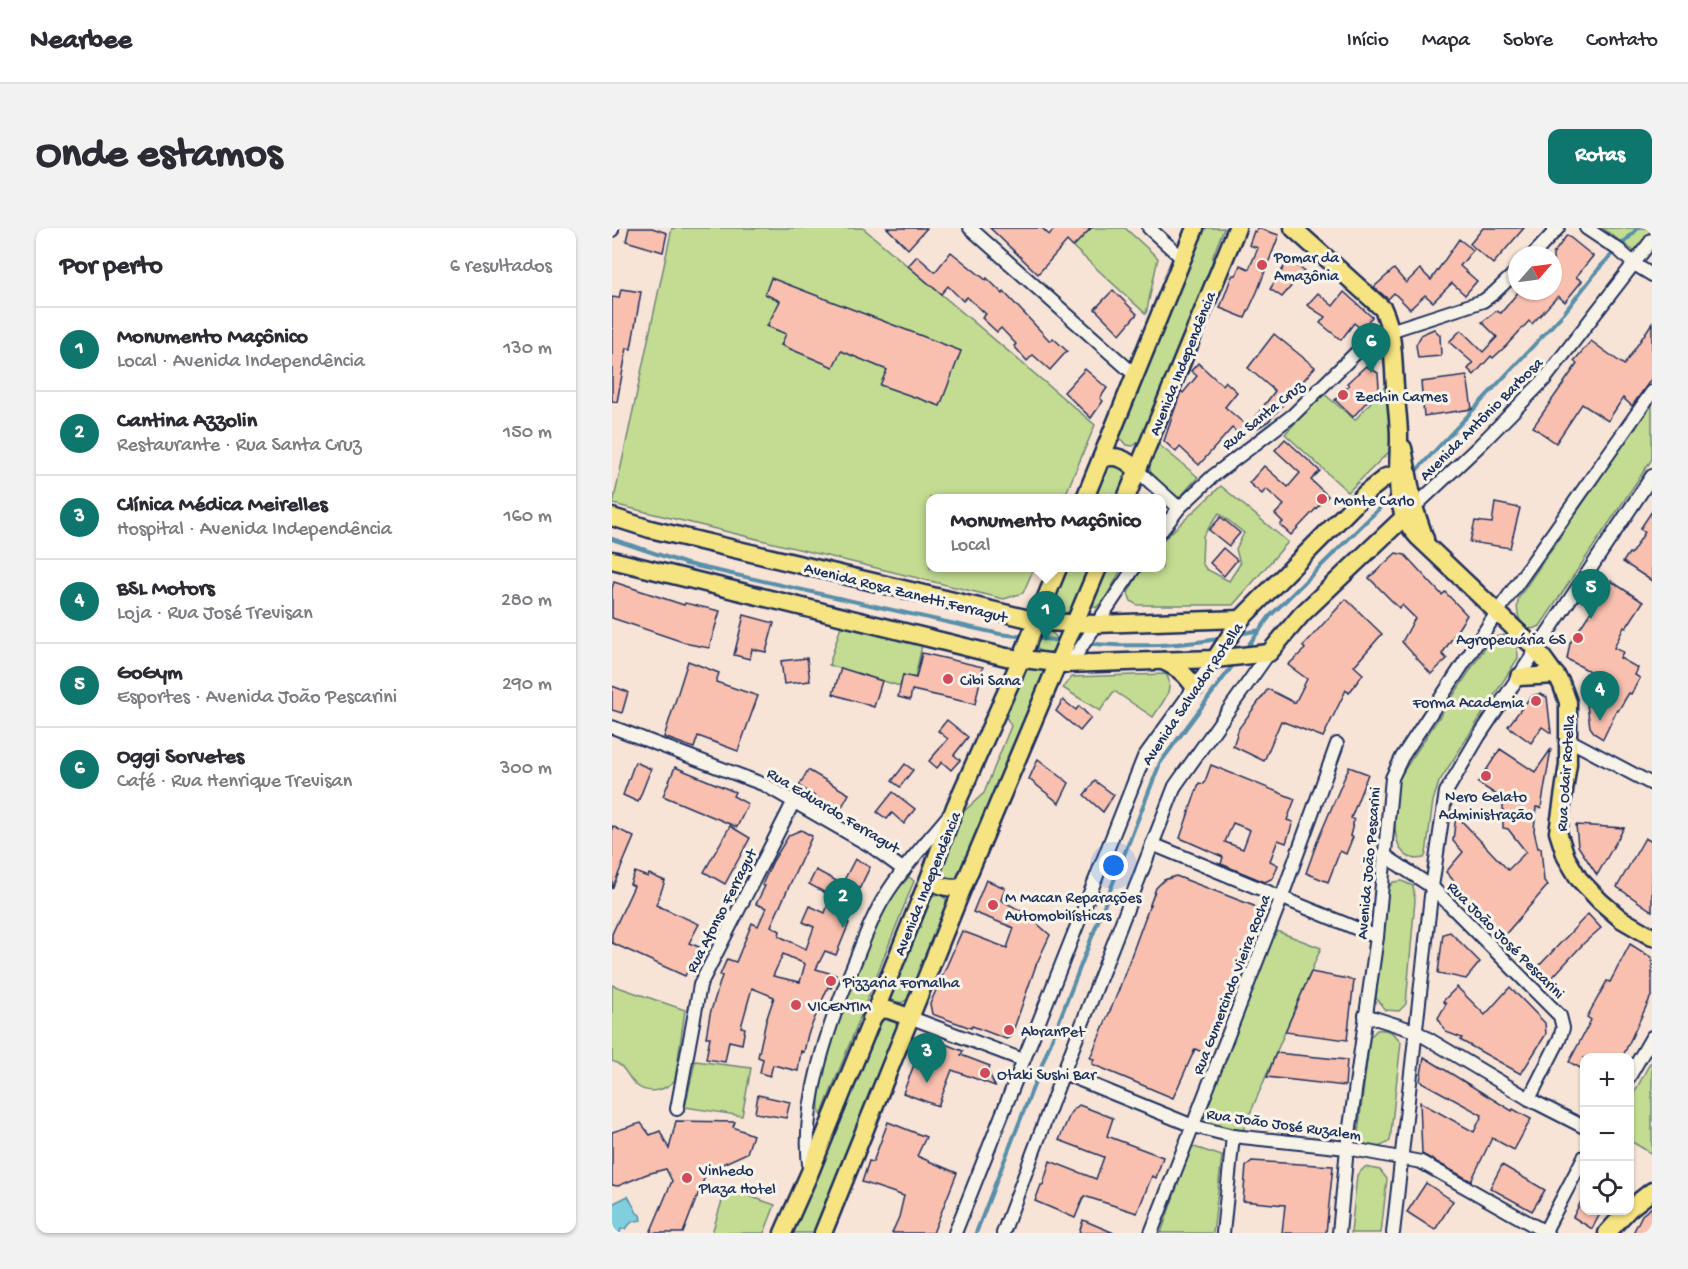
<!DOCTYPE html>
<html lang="pt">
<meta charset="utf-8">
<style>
:root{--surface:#fff;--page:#f2f2f3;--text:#2b2b33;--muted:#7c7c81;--line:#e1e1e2;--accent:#0f766e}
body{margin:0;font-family:"Gochi Hand",sans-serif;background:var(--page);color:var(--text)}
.controls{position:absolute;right:18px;bottom:18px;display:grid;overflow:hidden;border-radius:12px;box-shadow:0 2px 4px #0004}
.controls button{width:54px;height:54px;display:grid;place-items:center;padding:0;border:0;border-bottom:2px solid var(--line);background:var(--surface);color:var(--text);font:30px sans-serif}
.compass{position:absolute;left:896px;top:18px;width:54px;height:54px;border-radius:50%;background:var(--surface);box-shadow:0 2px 4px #0004;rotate:62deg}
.you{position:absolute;left:502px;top:638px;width:21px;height:21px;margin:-15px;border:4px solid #fff;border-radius:50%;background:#1a73e8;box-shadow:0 0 0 9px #1a73e833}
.badge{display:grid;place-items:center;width:39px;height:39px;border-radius:50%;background:var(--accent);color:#fff;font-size:20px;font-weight:700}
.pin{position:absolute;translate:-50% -50px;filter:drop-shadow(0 2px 3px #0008)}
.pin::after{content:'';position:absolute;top:32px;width:21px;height:18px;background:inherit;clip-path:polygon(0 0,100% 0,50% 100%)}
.popup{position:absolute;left:314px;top:266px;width:240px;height:78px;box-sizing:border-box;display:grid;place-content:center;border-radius:12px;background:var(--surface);filter:drop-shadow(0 2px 4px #0005);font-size:20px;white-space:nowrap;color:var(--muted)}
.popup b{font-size:22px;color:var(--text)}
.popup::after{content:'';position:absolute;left:50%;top:100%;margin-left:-12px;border:12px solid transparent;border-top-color:var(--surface)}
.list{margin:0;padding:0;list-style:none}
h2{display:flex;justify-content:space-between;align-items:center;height:78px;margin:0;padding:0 24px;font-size:26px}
h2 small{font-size:20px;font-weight:400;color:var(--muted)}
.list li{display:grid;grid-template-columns:39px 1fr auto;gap:18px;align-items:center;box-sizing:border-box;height:84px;padding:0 24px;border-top:2px solid var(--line)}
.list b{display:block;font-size:22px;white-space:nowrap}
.list p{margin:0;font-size:20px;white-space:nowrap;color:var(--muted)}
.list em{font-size:20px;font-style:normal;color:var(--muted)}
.icon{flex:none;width:33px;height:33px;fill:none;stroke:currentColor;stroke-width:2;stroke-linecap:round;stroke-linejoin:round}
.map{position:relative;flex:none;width:1040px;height:1005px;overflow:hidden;border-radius:12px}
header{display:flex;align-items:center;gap:36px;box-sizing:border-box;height:84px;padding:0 30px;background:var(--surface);border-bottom:2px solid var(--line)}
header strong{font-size:28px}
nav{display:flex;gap:33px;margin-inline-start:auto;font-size:21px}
.intro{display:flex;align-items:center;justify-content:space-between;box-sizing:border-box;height:144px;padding:0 36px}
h1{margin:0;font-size:42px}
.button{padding:15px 27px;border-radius:12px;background:var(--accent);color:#fff;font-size:21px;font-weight:700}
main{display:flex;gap:36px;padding:0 36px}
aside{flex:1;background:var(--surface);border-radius:12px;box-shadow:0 2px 4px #0004}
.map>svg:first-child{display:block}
.green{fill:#c3dc92;stroke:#6f8678;stroke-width:1.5;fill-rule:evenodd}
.water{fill:#80cfdc;stroke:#588faa;stroke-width:1.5}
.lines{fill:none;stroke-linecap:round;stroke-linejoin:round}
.stream{stroke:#588faa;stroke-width:4}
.building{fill:#f9c0af;stroke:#1b2f5e;stroke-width:1.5;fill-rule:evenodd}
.minor-casing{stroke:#1b2f5e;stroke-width:16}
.major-casing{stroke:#1b2f5e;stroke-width:21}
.minor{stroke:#f7f3e8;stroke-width:12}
.major{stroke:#f6e381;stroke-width:16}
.poi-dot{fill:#d1495b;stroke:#f7f3e8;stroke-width:2}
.labels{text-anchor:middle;stroke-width:6;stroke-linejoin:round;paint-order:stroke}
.poi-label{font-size:16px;fill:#1b2f5e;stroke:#f7f3e8;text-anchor:start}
.street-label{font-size:16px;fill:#1b2f5e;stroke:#f7f3e8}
</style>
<header>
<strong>Nearbee</strong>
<nav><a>Início</a><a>Mapa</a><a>Sobre</a><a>Contato</a></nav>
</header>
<div class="intro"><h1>Onde estamos</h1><a class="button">Rotas</a></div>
<main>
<aside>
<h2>Por perto<small>6 resultados</small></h2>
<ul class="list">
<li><span class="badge">1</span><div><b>Monumento Maçônico</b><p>Local · Avenida Independência</p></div><em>130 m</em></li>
<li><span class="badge">2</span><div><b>Cantina Azzolin</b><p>Restaurante · Rua Santa Cruz</p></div><em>150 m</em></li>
<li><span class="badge">3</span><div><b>Clínica Médica Meirelles</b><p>Hospital · Avenida Independência</p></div><em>160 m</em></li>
<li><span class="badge">4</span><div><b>BSL Motors</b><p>Loja · Rua José Trevisan</p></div><em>280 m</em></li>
<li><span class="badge">5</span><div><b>GoGym</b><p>Esportes · Avenida João Pescarini</p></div><em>290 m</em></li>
<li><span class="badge">6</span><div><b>Oggi Sorvetes</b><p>Café · Rua Henrique Trevisan</p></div><em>300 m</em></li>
</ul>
</aside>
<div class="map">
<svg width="1040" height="1005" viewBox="0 0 1040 1005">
<rect width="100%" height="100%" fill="#f8e4d7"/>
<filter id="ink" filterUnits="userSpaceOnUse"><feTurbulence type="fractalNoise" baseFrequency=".0167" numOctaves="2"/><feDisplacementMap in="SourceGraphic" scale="12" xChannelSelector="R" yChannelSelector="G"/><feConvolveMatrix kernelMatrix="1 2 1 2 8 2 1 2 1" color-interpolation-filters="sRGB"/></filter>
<g filter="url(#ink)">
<g class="green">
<path d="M60,0H251L483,197L452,270H318V340H422L411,365L392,371L1,276Z"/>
<path d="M479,0H513L546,30L534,86L461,19Z"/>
<path d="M592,0H612L601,28L599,45L529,212L521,218L514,217L507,209L508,203Z"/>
<path d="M990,0H1040V1L1022,23Z"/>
<path d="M774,157L780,221L736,264L673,206L711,165L743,192Z"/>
<path d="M1040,174V231L928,398C908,409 902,383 907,369Z"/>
<path d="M546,216L586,249L568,269L564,270L539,248L537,233Z"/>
<path d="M503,234L514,243L515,248L506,270H479L492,238Z"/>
<path d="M609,258L676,314L621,377H525L519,373L516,365L530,340H550V313ZM607,285L632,305L624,321L628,336L617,353L594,341L590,335L591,308Z"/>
<path d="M451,340H477C470,358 463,400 435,383Z"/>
<path d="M489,340H510L494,369L484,380L479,375Z"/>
<path d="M229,398L310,417L303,450L291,447L288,458L217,437Z"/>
<circle cx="434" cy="414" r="11"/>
<path d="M893,407C903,413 906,418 906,430L827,554L821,573L814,626L812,630C774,638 783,578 785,557L787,550L876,415L883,409Z"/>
<path d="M412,438L430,442L433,448L346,651L337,654L327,647L348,587L372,565L399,498L391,483Z"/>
<path d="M554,446C564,461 549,476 541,489L502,463L488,483L451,460L460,449Z"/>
<path d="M297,649L302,653L209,888C195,862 255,705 273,678C280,667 289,658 297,649Z"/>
<path d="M790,653L801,658L803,672L794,776L787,783L773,782L764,770L776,661L781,654Z"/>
<path d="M327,666L334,671V680L298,770L291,774C283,775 279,773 276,766L317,668Z"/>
<path d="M662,702L709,720L631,902C617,900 599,902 592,888Z"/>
<path d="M0,757L73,782L63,852C53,863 36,867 24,857C15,849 13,837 0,833Z"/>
<path d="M270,788L282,790L286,801L203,1005H176Z"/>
<path d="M765,802C777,801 782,805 789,814L778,913C767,921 759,920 748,915L746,905L758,809Z"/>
<path d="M83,833L139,840L130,888L73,879Z"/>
<path d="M1038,835L1040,836V926L1017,912L1018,873Z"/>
<path d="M579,918L610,928L601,1005H549Z"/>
<path d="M753,939L768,942L775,951L769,1005H739L745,947Z"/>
<path d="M114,960L163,977L152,1005H100Z"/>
</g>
<path class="water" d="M16,968L25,985L28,987L29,992L20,994L13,1001H9L8,1005H0V976Z"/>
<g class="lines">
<g class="stream">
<path d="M802,245L952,85L989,38L1026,0"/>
<path d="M0,311L75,336L388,406L413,409"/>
<path d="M627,406L648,402"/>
<path d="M424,410L449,413"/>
<path d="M460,414C504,419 567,419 610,410"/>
<path d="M632,423L658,388L782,266"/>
<path d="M364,1005L548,535L624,433"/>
</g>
</g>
<g class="building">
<path d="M17,0H40L55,5L51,24L14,13Z"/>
<path d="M275,0H315L296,21Z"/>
<path d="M378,0H430L437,7L443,0H479L461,19L455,13L426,46Z"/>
<path d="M645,0L667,7L645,64L633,90L608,80L619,50L621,47H624L628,37L637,41L646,20L637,17L642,3L644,4Z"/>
<path d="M871,0H912L881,36L858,16Z"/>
<path d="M955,7L981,28L964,49L970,53L953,74L946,68L920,96L917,93L894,118L881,130L879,128L862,147L856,141L861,135L837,114L849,102L871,124L885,109L870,94L884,83L889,85L907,63H941V26Z"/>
<path d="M847,11L861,22L848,38L865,53L853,67L840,55L821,74L813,67L798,81L782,65L776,71L762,59L782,41L794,55L808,41L819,52Z"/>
<path d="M339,24L374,52L375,50L391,66L392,64L438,113L441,110L455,123L438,142L421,127L415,133L402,118L404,116L389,100L385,104L370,90L374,86L355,69L351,73L336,58L329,66L296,38L305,28L323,44Z"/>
<path d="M677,31L692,43L670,69L658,61Z"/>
<path d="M159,50L349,123L328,178L268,157L275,142L229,123L221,139L169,117L174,106L155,98L168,73L153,66Z"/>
<path d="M9,61L29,64L19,121L15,120L5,174L0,173V69L7,70Z"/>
<path d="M501,62L525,86L508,106L483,81Z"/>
<path d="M732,64L760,89L749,101L742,95L729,112L708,95L713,89L695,77L706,65L721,78Z"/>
<path d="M1040,95V150L1020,178L1011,170L996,193L970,176L944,215L921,199L965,136L962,133L979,113L1012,137Z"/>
<path d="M822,101L828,107L829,128L806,130L804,117L810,106Z"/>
<path d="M662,106L703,139L657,193L644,201L638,196L663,163L636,140Z"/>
<path d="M586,135L610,157L613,153L625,164L613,179L635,198L628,207L620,200L587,237L568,219L564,224L552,213L569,163L571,165L585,148L579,143Z"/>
<path d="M754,138L766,145L767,160L741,189L723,172L737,157L735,155Z"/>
<path d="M473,141L495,160L488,170L491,173L479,190L452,164Z"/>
<path d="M855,148L860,181L812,188L809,154Z"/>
<path d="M673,211L708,243L699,252L716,268L679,307L668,297L671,294L663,286L672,277L654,261L650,266L637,255L652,238L676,259L688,245L663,222Z"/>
<path d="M883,275L908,280L898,320L858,314L863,293L880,295Z"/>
<path d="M1040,283V353L1011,334L1017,325L1019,326L1033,304L1028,301Z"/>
<path d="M609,289L628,305L617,318L597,302Z"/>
<path d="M611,320L625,332L612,348L598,335Z"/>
<path d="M784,325L793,327L830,367L833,364L855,387L830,426L835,431L819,446L790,414L803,390L790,377L787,380L757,350Z"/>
<path d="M999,353L1031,374L1014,400L1012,399L1002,420L1011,424L1008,430L1026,440L1023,447L1028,450L1019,466L1017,465L1006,483L1005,482L991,511L983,506L978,499L975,477L980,468L971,463L981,445L955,431L958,415Z"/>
<path d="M2,354L72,377L73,375L108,383L97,420L77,416L0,390V360Z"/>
<path d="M734,371L770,406L742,438L751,446L737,465L734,462L711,509L669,493L652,533L621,518L627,500L656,461L683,475L695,451L676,437L693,421L691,418Z"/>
<path d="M132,387L162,395L154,424L140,421L138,431L122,427Z"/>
<path d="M310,425L371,439L363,476L300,462L298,472L286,469L291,447L304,450Z"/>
<path d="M195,430L198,453L172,456L169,433Z"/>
<path d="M76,433L107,445L104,454L146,468L126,523L86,508L82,520L52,509Z"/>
<path d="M229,440L270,453L262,479L221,466Z"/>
<path d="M0,458L16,464L10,485L0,482Z"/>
<path d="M928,466L935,469L939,505L930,499L919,515L896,498L916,472L922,467Z"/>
<path d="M451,472L464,482L467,478L479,490L468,503L444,483Z"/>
<path d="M335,492L356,509L342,527L348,532L339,542L330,534L325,540L317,533L336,511L326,503Z"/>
<path d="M888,521L923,544L939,521L929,580L924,579L922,603L926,620H929L932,653L936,657L891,709L834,644L851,624L841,613L844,587L896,642L914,624L896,601L891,600V571L866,555Z"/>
<path d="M426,531L457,555L447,575L417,551Z"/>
<path d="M23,534L39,541L26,574L11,567Z"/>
<path d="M293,536L301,542L288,559L280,553Z"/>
<path d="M599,537L683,571L675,592L681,594L674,615L666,612L658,633L666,637L661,650L653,654L609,636L611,629L568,610L587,555L592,556ZM621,595L638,602L631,621L613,614Z"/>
<path d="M63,539L123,564L121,568L136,576L125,599L51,568Z"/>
<path d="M737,539L756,546L739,590L742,592L738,608L741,609L734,626L728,623L716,654L694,645L705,614Z"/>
<path d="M196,542L237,566L227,584L187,558Z"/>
<path d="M483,553L502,567L491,584L472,567Z"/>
<path d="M281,564L303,581L292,596L280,585L275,591L265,584Z"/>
<path d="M964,597L1012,600L985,647L966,618Z"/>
<path d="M0,598L22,609L0,661Z"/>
<path d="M118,598L138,610L113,656L92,644Z"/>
<path d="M189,602L200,608L159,698L168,703L167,708L194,721L202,699L191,694L198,678L213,685L219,668L197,656L204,642L230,656L243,631L258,639L238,680L240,681L235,694L237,695L224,727L213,723L204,741L224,747L219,760L216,759L196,806L192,824L189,823L186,843L161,837L158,848L148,845L151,831L146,829L154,793L162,769L140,760L129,799L133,800L130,816L117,813L113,834L94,831L98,809H94L98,786L110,748L108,747L115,731L124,734L140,695L146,698L154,680L144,676L153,658L150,657L161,633L177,607ZM171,726L193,736L188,754L161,748Z"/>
<path d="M1033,610L1040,614V683L1005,659Z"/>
<path d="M23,644L36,649L37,646L53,653L44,677L87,696L77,715L87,719L73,748L0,715V706L22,658L18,656Z"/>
<path d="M564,648L642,678L647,684L634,723L593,825L583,821L561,870L480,836L482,831L478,830L506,764L544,660L552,652Z"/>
<path d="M374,652L393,660L389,672L413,685L438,707L424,737L399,809L394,811L360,798L359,800L320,786L318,776L350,703L395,720L402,700L361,684Z"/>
<path d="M976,686L989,700L972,715L937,753L924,741Z"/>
<path d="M838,704L868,734L854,751L826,745L831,706Z"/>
<path d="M1018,716L1040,730V766L1010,830H972V842L957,834L979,792L975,789L995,753L998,754Z"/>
<path d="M699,744L742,752L735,812L673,804Z"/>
<path d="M845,759L873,787L898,759L933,795L934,806L909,846L848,812L850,810L834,804L826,790L834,776L831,773Z"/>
<path d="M312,808L351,823L349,827L378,838L376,843L383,858L340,842L326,878L291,865L305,829L297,825L302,814Z"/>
<path d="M664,825L735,832L733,858L655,849Z"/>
<path d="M812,829L900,883L901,881L919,891L902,922L880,910L859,953L810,926L808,874L862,904L870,887L808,853Z"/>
<path d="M146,867L178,874L174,890L143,885Z"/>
<path d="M467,877L501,890L495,908L551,929L544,950L540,948L525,985L472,968L463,990L423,973L429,957H431L438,933L484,951L492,929L447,912L459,884Z"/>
<path d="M64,893L123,894L121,899L141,907L135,925L95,943L71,1005H38L60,953L54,941L35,946L6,958L0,957V904L29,895L38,907L48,903L57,921Z"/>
<path d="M276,894L314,909L305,928L345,945L321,1005H280L287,989L292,968L250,954L257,933L261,934Z"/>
<path d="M640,933L721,938L714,1005H670L673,977L631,973L634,938Z"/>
<path d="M890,937L933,962L920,983L878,960Z"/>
<path d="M814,955L841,973L823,1002L795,984Z"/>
<path d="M972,968V982H990L980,1001L961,989Z"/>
<path d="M1040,979V1005H1021L1030,987Z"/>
<path d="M471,992L502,1005H467Z"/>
</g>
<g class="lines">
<defs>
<g id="minor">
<path d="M358,0L523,147"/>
<path d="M537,0L570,30"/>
<path d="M974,0L1007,22L1022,36L1040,47"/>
<path d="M0,2V0"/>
<path d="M921,27L946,0"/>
<path d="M526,243L567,280"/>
<path d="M797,284L868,217L932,152L1040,12"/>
<path d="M550,302L567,280L601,248L681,187L752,117L778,103L871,73L882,65L905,43"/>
<path d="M454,436L464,427L522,340"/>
<path d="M0,499L153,557L259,618L292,642"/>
<path d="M957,512L1040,556"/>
<path d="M540,616L765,709"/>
<path d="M772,627L820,659L948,788L951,800L947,812L917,871"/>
<path d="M753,787L803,803L917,871L972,899"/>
<path d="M297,789L411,832"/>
<path d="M451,845L581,898L621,908L735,920L809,934L935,1005"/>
<path d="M1017,849L1040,809"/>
<path d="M65,881L88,757L182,573"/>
<path d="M198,944C187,879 217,796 242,736C251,714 259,691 272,670C290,640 315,614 337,587"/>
<path d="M343,1005L532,529L603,431"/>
<path d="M391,1005L451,845L563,558L657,425"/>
<path d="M539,1005L669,671L725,516"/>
<path d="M611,1005L621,908"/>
<path d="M727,1005L735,920L765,709L780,550L790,529L884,386L1040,164"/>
<path d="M781,1005L820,659L834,564L867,508L1040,248"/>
<path d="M932,1005L972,929"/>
</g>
<g id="major">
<path d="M681,0L771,81C782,104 781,133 783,158C784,175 787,192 787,209C787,246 779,282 807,310L925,422L949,455L956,474V536L946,604L954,629L967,651L988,673L1009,691L1040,709"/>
<path d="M791,220L802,279L813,311"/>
<path d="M489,231C505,226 514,231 526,243"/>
<path d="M473,270L583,0"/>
<path d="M514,270L625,0"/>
<path d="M0,289L38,301L430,394L484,396L629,391"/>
<path d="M0,332L394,429L454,436L603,431L657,425L690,386L791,290"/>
<path d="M603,431L629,391L754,265L774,249L784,246"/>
<path d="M551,433C566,440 574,446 583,460"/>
<path d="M907,449L944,447"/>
<path d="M318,648C326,660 338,661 351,659"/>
<path d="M259,791L268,781L277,782L297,789"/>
<path d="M1017,981L1040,963"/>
<path d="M171,1005L198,944L318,648L343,579L409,431L446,340"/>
<path d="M211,1005L351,659L486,340"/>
<path d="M995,1005L1016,982"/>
</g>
</defs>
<use href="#minor" class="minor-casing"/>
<use href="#major" class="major-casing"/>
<use href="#minor" class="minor"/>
<use href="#major" class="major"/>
</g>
</g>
<g class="poi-dot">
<circle cx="650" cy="37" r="6"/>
<circle cx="731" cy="167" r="6"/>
<circle cx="710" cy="271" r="6"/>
<circle cx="966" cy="410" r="6"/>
<circle cx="336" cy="451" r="6"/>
<circle cx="924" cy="473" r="6"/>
<circle cx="874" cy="548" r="6"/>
<circle cx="381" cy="677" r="6"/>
<circle cx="219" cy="753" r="6"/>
<circle cx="184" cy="777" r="6"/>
<circle cx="397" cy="802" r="6"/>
<circle cx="373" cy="845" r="6"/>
<circle cx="75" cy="950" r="6"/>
</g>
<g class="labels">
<g class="poi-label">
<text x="662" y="34">Pomar da<tspan x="662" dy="18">Amazônia</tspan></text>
<text x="743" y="173">Zechin Carnes</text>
<text x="722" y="277">Monte Carlo</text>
<text x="954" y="416" text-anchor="end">Agropecuária GS</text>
<text x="348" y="457">Cibi Sana</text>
<text x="912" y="479" text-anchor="end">Forma Academia</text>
<text x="874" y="573" text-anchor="middle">Nero Gelato<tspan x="874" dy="18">Administração</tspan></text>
<text x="393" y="674">M Macan Reparações<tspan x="393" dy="18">Automobilísticas</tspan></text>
<text x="231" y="759">Pizzaria Fornalha</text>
<text x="196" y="783">VICENTIM</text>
<text x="409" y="808">AbranPet</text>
<text x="385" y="851">Otaki Sushi Bar</text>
<text x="87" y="947">Vinhedo<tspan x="87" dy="18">Plaza Hotel</tspan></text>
</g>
<g class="street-label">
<text transform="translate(569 135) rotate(-68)" y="6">Avenida Independência</text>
<text transform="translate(650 186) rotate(-39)" y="6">Rua Santa Cruz</text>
<text transform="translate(868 190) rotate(-45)" y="6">Avenida Antônio Barbosa</text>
<text transform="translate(294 363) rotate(14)" y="6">Avenida Rosa Zanetti Ferragut</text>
<text transform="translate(579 465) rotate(-56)" y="6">Avenida Salvador Rotella</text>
<text transform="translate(952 545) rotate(-86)" y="6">Rua Odair Rotella</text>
<text transform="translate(222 581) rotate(31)" y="6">Rua Eduardo Ferragut</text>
<text transform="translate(755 635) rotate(-85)" y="6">Avenida João Pescarini</text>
<text transform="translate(314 655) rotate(-68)" y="6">Avenida Independência</text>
<text transform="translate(108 682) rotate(-63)" y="6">Rua Afonso Ferragut</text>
<text transform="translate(895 711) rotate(45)" y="6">Rua João José Pescarini</text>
<text transform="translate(618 756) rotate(-69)" y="6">Rua Gumercindo Vieira Rocha</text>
<text transform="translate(672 895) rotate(8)" y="6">Rua João José Ruzalem</text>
</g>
</g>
</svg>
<div class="controls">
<button>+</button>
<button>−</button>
<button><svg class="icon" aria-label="locate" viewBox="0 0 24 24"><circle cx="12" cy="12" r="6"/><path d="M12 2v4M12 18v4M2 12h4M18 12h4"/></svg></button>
</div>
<svg class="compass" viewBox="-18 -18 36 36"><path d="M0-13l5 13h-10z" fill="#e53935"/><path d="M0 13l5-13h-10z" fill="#7c7c81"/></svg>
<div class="you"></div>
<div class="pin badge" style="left:434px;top:413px">1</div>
<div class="popup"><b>Monumento Maçônico</b>Local</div>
<div class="pin badge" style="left:231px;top:700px">2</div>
<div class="pin badge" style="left:315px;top:855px">3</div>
<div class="pin badge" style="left:988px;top:493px">4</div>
<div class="pin badge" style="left:979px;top:391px">5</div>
<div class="pin badge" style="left:759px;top:145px">6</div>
</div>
</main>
